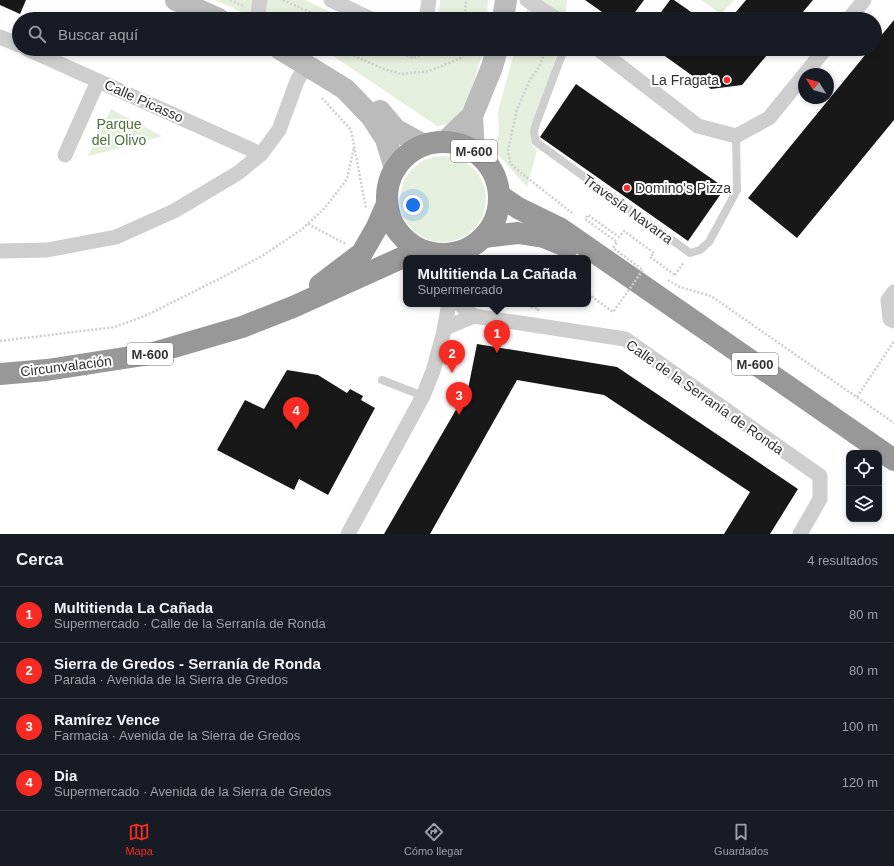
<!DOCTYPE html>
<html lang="es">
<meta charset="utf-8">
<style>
:root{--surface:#171b24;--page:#242831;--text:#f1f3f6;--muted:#9ea1a6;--line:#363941;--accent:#f62c24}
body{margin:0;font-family:Helvetica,sans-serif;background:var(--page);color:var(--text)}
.controls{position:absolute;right:12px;bottom:12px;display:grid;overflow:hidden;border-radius:8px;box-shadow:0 2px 6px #0003}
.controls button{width:36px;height:36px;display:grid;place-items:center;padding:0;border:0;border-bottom:1px solid var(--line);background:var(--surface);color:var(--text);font:20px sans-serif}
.compass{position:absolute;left:798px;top:68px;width:36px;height:36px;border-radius:50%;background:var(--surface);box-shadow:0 2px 6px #0003;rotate:307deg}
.you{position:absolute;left:413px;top:205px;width:14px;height:14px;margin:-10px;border:3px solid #fff;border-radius:50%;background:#1a73e8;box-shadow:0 0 0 6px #1a73e833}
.badge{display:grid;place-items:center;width:26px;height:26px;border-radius:50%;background:var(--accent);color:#fff;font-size:13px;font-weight:700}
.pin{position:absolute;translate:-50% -33px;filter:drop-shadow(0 1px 2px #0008)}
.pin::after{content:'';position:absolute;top:21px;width:14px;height:12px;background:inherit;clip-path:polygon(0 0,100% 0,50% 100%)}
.popup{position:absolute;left:403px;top:255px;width:188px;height:52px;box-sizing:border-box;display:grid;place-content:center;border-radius:8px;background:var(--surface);filter:drop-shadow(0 1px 3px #0005);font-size:13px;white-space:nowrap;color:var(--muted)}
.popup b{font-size:15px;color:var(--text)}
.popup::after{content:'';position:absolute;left:50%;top:100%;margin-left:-8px;border:8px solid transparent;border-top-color:var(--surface)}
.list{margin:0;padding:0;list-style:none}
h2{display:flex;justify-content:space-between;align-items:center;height:52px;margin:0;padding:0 16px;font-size:17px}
h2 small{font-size:13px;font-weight:400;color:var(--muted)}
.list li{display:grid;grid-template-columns:26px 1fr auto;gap:12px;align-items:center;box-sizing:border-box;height:56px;padding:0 16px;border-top:1px solid var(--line)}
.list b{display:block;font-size:15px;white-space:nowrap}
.list p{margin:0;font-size:13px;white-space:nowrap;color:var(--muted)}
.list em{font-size:13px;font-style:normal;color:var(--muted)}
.icon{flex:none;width:22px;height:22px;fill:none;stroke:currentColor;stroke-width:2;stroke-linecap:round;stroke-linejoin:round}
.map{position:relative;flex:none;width:894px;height:534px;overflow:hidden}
.search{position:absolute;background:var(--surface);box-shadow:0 2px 6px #0003;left:12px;right:12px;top:12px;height:44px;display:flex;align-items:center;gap:10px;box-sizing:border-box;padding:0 14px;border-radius:22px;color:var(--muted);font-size:15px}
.sheet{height:276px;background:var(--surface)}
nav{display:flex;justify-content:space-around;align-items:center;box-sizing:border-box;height:56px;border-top:1px solid var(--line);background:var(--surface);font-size:11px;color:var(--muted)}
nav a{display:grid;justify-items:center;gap:2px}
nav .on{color:var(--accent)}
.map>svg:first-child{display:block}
.green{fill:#e5efde}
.building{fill:#181818}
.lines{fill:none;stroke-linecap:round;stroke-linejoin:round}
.path{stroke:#cecece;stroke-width:2.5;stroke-dasharray:2 2;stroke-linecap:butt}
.lane{stroke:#cecece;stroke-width:8}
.street{stroke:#cecece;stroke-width:15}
.secondary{stroke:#bbb;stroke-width:22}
.highway{stroke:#989898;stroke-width:22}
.path-bridge{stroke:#cecece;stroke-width:2.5;stroke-dasharray:2 2;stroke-linecap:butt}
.poi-dot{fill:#f62c24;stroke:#fff;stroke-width:1.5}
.labels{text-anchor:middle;stroke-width:4;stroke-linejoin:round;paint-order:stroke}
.shield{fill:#fff;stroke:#6f6f6f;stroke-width:1}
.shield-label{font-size:13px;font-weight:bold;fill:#313131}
.poi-label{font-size:14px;fill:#313131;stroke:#fff;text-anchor:end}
.street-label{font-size:14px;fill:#313131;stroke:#fff}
.park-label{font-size:14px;fill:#4d7239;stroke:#fff}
</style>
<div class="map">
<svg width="894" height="534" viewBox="0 0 894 534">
<rect width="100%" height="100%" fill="#fff"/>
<g class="green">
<path d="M215,0H305L346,19H257Z"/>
<path d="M440,0H488L487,19H438Z"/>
<path d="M530,0H567L565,19H524Z"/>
<path d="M701,0H734L721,14Z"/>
<path d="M323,49H484L468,99L454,123L437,126Z"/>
<path d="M515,49H558L532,145L537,150L527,187L495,151L499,131L498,111Z"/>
<path d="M111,109L162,136L125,147L88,156Z"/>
<circle cx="443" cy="199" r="43"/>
</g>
<g class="building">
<path d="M0,0H26L20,14L0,5Z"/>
<path d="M585,0H644L630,19H612Z"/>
<path d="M670,0H674L701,19H656Z"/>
<path d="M746,0H813L797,19H730Z"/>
<path d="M894,20V120L797,238L748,198L870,49H875V43Z"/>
<path d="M655,49H772L742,85L711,89Z"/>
<path d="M576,84L725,188L688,241L540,137Z"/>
<path d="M477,344L617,367L798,489L770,534H724L750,492L604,395L517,380L430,534H384L468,389Z"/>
<path d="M287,370L318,375L347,393L350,389L363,396L361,400L375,408L328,495L299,479L294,490L217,450L245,400L264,409Z"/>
</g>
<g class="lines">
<g class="path">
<path d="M230,0L245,7"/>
<path d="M283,0L325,19"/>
<path d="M463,19L465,14L466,0"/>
<path d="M339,49L384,69L401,74L429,71L459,59L470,49"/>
<path d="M392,49L413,58L438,49"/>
<path d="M546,49L540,65L530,80L517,109L508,150L510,163L520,172L572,213"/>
<path d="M322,98L351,130L366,208"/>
<path d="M308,224L346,244"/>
<path d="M675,275L684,262"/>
<path d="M668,280L680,287L711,296L894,423"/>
<path d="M531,304L530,307L538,308V313"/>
<path d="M0,341L115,327L147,315L221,278L262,256L301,230L324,209L347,179L354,147"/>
<path d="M857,397L894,341"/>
</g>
<g class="lane">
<path d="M564,49L536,124L534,132L536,142L690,253L700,250L709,242L737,190L736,136"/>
<path d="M382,380L423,396"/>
</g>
<g class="street">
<path d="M331,0L371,19"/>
<path d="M527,0L557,19"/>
<path d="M257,19L260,0"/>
<path d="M426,19L429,0"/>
<path d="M849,19L864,0"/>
<path d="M0,37L19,45"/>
<path d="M27,49L261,154"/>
<path d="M598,49L698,126L736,136L769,118L804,75"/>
<path d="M805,74L825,49"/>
<path d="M65,155L98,81"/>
<path d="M0,251L47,250L116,237L174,211L238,173L261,154L279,130L297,81L306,66"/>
<path d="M430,254L433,258"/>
<path d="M463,258L467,250"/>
<path d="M894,292L888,300L890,319L894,321"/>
<path d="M459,304L474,316"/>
<path d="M445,328L474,316L625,339L820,476V499L800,534"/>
<path d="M348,534L423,396L433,371L443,335L449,304"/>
</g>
<g class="secondary">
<path d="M176,0L219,19"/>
<path d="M503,19L506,0"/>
<path d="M280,49L345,89L371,116L386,139L395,169"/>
<path d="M380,111L396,130L424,145"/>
<path d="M445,142L472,116"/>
<path d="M474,151L472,116L492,67L497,49"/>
</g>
<g class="highway">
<circle cx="443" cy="198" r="56"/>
<path d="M499,195L518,208L561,229L894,460"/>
<path d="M484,237L518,233L544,237L568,247"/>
<path d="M320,285L362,253L377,227L387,204"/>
<path d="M0,374L47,370L150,354L242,327L293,307L419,250"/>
</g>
<path class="path-bridge" d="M588,294L613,312L643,270L613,248L617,242L585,219L588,215L619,237L624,231L654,253L650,257L675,275"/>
</g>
<g class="poi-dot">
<circle cx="727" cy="80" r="4"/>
<circle cx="627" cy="188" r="4"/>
</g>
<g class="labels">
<g class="shield">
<rect x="451" y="140" width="46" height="22" rx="3"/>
<rect x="127" y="343" width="46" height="22" rx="3"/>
<rect x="732" y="353" width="46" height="22" rx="3"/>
</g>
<g class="shield-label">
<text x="474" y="156">M-600</text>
<text x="150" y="359">M-600</text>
<text x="755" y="369">M-600</text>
</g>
<g class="poi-label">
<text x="719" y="85">La Fragata</text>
<text x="635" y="193" text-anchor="start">Domino's Pizza</text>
</g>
<g class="street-label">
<text transform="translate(144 101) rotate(24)" y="5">Calle Picasso</text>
<text transform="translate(628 209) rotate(36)" y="5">Travesía Navarra</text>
<text transform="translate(66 366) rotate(-7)" y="5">Circunvalación</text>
<text transform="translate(705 397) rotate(35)" y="5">Calle de la Serranía de Ronda</text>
</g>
<g class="park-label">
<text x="119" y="129">Parque<tspan x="119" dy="16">del Olivo</tspan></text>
</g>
</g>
</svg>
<div class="controls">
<button><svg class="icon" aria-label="locate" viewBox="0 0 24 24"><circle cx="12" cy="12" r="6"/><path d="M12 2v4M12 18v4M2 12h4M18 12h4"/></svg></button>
<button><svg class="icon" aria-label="layers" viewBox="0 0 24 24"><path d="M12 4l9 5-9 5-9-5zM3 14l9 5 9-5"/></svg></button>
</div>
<svg class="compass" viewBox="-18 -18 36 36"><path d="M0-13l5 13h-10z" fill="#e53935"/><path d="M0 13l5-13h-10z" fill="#9ea1a6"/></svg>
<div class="you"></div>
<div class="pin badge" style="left:497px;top:353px">1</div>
<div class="popup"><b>Multitienda La Cañada</b>Supermercado</div>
<div class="pin badge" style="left:452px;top:373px">2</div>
<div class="pin badge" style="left:459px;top:415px">3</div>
<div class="pin badge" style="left:296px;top:430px">4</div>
<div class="search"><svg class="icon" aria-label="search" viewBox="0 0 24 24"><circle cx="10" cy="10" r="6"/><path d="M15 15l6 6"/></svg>Buscar aquí</div>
</div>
<section class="sheet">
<h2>Cerca<small>4 resultados</small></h2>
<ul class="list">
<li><span class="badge">1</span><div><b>Multitienda La Cañada</b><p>Supermercado · Calle de la Serranía de Ronda</p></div><em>80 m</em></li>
<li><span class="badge">2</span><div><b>Sierra de Gredos - Serranía de Ronda</b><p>Parada · Avenida de la Sierra de Gredos</p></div><em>80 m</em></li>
<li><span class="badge">3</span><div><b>Ramírez Vence</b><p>Farmacia · Avenida de la Sierra de Gredos</p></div><em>100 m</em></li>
<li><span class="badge">4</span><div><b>Dia</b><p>Supermercado · Avenida de la Sierra de Gredos</p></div><em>120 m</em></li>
</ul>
</section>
<nav>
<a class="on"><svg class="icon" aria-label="map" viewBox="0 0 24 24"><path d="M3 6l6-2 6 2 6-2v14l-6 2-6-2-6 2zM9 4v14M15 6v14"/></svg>Mapa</a>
<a><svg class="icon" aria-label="directions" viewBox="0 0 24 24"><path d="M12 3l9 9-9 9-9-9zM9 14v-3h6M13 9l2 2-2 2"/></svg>Cómo llegar</a>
<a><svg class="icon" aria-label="saved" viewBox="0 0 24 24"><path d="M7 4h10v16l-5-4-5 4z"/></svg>Guardados</a>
</nav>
